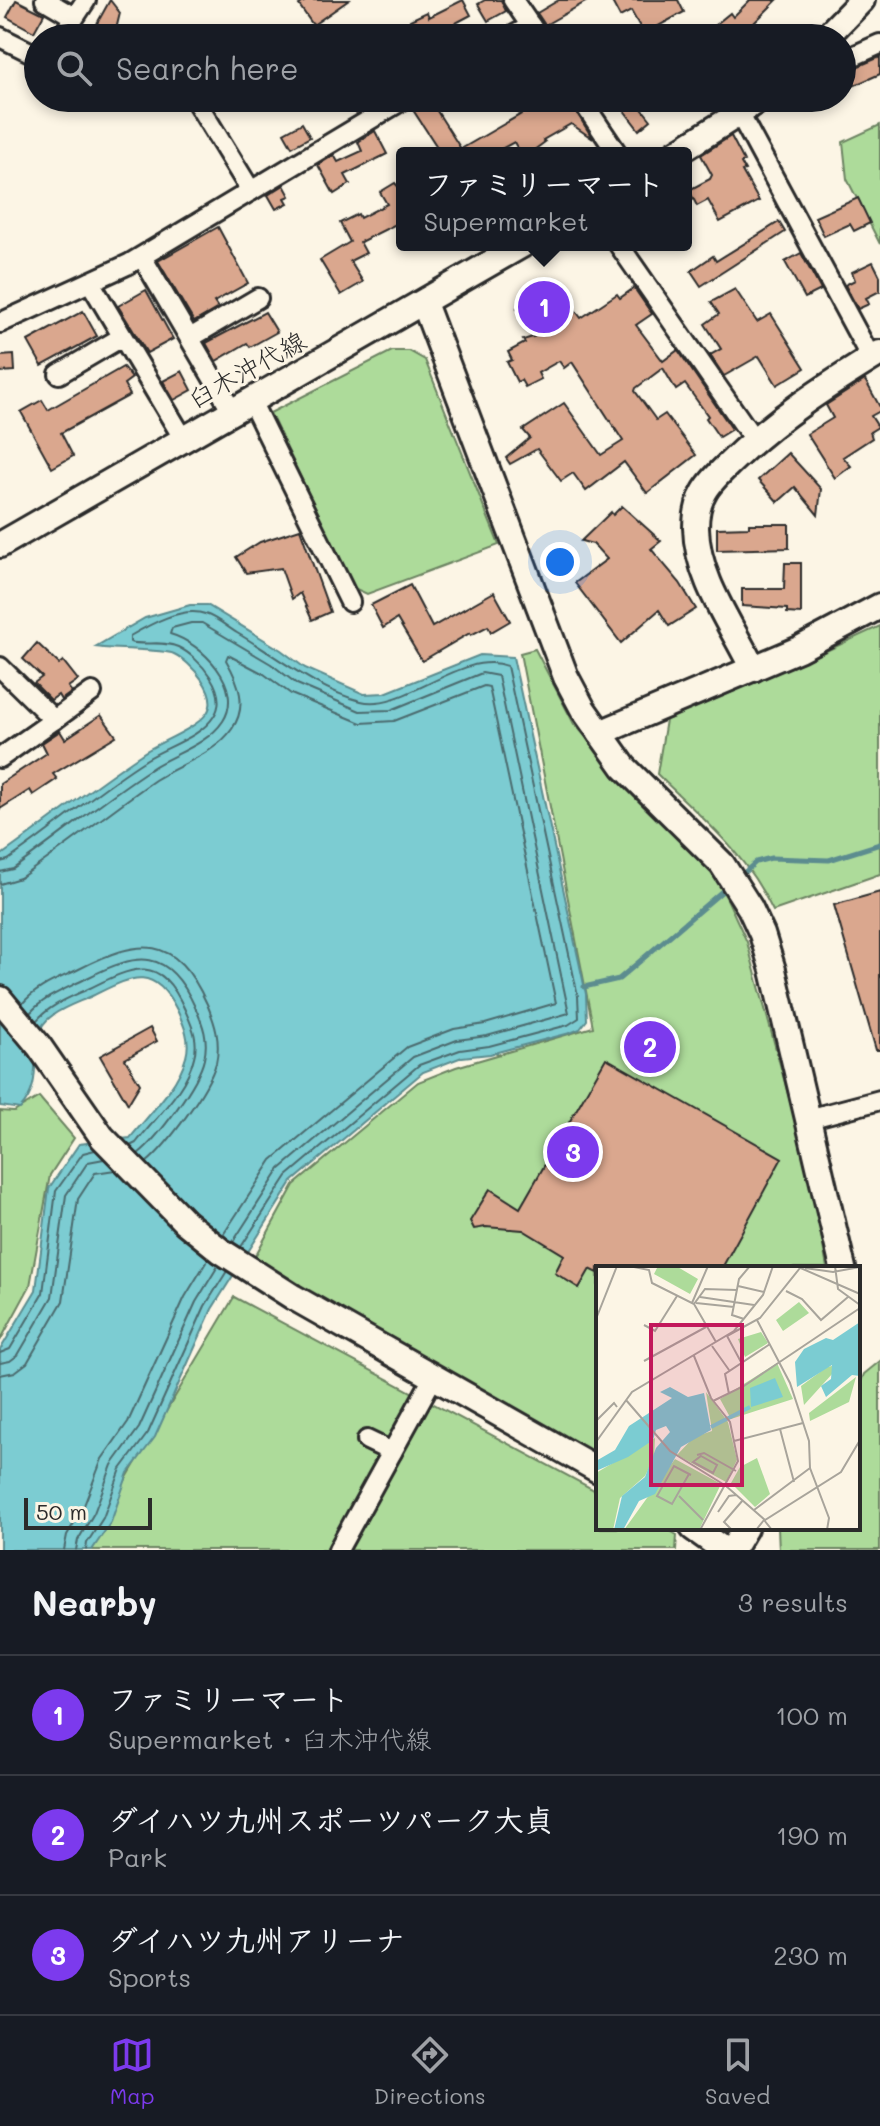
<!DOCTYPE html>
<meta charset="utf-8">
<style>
:root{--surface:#171b24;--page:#20242c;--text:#f1f3f6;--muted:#9ea1a6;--line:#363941;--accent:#7c3aed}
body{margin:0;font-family:Mali,"Klee One",sans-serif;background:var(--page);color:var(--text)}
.scale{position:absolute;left:24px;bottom:20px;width:128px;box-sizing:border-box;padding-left:8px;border:4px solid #2b2b2b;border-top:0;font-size:22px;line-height:28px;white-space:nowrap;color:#2b2b2b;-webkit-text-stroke:6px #fcf5e5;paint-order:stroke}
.you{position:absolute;left:560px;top:562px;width:28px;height:28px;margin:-20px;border:6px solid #fff;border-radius:50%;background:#1a73e8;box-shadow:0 0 0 12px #1a73e833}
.badge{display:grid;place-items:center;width:52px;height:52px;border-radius:50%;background:var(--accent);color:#fff;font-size:26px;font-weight:700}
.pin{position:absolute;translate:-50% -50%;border:4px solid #fff;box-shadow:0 2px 8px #0006}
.popup{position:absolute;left:396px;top:147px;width:296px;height:104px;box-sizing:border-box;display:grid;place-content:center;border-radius:8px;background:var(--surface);filter:drop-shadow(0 2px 6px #0005);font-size:26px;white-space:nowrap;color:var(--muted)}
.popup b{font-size:30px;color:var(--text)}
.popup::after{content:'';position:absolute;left:50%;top:100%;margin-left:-16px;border:16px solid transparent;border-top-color:var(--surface)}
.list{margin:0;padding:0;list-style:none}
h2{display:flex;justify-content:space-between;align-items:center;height:104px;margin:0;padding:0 32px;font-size:34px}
h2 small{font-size:26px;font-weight:400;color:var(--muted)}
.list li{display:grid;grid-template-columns:52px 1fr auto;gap:24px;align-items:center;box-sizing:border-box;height:120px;padding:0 32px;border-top:2px solid var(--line)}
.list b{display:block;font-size:30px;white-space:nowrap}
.list p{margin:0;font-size:26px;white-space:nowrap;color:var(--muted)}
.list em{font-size:26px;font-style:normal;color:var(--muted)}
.icon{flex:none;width:44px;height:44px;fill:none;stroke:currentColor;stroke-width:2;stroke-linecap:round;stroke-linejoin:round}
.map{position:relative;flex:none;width:880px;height:1550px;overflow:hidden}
.search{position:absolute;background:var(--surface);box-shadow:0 4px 12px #0003;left:24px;right:24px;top:24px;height:88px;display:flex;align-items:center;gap:20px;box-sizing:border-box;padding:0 28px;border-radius:44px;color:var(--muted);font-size:30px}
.sheet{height:464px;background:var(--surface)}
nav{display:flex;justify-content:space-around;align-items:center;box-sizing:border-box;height:112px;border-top:2px solid var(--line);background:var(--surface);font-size:22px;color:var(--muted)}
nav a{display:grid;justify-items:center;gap:4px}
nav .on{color:var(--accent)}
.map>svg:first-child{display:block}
.green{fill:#addb9a;stroke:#6c8362;stroke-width:2}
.water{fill:#7bccd2;stroke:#5b8c8f;stroke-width:2}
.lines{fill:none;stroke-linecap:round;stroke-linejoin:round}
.shore{stroke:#4b6b6e;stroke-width:2}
.stream{stroke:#5b8c8f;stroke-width:5}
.building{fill:#daa78e;stroke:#2b2b2b;stroke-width:2}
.street-casing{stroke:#2b2b2b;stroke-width:24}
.secondary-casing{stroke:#2b2b2b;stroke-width:30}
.street{stroke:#fcf5e5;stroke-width:18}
.secondary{stroke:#fcf5e5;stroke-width:24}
.labels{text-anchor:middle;stroke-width:6;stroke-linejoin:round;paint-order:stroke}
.street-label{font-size:26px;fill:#2b2b2b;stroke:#fcf5e5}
.inset-river{fill:none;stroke:#7bccd2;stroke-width:4}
.inset-road{fill:none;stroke:#a8a49b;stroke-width:2}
.view{fill:#c2185b;fill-opacity:0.15;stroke:#c2185b;stroke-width:4}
.inset-edge{fill:none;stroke:#2b2b2b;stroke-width:4}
</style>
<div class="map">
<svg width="880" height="1550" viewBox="0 0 880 1550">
<rect width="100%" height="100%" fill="#fcf5e5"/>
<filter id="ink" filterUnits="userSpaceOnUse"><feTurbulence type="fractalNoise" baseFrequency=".0125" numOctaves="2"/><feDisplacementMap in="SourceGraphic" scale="16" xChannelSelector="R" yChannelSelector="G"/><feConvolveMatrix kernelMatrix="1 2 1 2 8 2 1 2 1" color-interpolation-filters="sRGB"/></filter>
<g filter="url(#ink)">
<g class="green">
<path d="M880,125V244L847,179L843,142Z"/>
<path d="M392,351H409L425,360L499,545L367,594L354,588L270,413Z"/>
<path d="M880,626V874L773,911C745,852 703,819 657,774L666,720L798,664Z"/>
<path d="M535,649L574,724L716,875L747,942L812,1183L827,1268H598V1461L253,1260L294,1185L418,1082L456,1067L593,1027L520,653Z"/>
<path d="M39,1097L74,1138L50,1175L30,1286L0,1341V1111L14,1112Z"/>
<path d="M234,1297L598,1492V1528H665L677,1535L676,1550H84Z"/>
<path d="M880,1361V1550H779L778,1528H858V1389L864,1374Z"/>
</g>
<path class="water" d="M190,605H207L281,650L305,668L364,694L385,693L480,655L513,657L586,994L587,1020L580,1029L570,1033L490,1054L462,1057L423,1072L292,1182L212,1309L155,1437L128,1473L111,1522L92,1550H0V1350L36,1290L49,1188L79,1144L130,1138C149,1114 178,1087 186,1057C191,1040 184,1025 177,1010C153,963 131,977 92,996C79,1002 64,1007 53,1015C20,1038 50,1077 20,1109L0,1106V856C47,823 92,787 140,755C158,742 195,730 207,713C220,694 191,662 174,654C163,649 113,650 95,647L145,618Z"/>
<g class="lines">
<g class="shore">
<path d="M0,862L8,860C55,828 99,789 147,759C168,746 201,737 214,716C230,692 199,657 178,647C164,640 144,646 130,642V636C149,625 182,606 205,614C216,617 227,627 237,633C277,656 315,689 361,701C404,712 462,649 507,666L578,996L579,1018L568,1025L489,1046L460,1050L419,1065L287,1176L241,1247"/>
<path d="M0,872L13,869C60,836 104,799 152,768C174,754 208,744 223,721C245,687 202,643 170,634L172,628L191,623H202L271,664L297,684L360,711L391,710L482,673L498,676L569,1013L487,1036L457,1040L413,1057L280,1169L233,1242"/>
<path d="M0,884L20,878C66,847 109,812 155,780C180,764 215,754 232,729C248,706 239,682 226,660L228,655L264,674L291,694L361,723L394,721L484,686L489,687L556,1003L485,1024L454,1029L407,1047L272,1160L223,1235"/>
<path d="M22,1004C37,986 59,979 79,969C140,938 175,933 207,1004C215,1023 221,1041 216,1063C209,1089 167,1146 146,1163"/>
<path d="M30,1013C45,996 66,989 87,978C138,952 168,947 195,1007C203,1024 209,1040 204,1059C199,1083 157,1139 138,1154"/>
<path d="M36,1021C50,1005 69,998 88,989C134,966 160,953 185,1010C192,1026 199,1040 194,1057C187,1089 156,1117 136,1143L130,1146"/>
<path d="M0,1353L10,1349L43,1293L56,1191L83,1153L95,1150"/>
<path d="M0,1363L10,1361L18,1355L52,1297L66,1195L88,1162L104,1159"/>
<path d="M0,1375L15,1372L27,1363L63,1301L78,1199L95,1173L115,1170"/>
<path d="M64,1550L67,1535L83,1508L102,1459L128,1422L185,1297L208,1259"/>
<path d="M76,1550L78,1540L94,1513L112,1465L139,1428L196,1302L218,1266"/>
<path d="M86,1550L87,1543L103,1518L121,1469L148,1433L205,1306L227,1271"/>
</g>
<g class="stream">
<path d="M738,878L756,862L771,858L829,860L880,844"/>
<path d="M584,987L619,979L727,887"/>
</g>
</g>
<g class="building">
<path d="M16,0L44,14L34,32L7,17Z"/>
<path d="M110,0L120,13L114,38H89Z"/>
<path d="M307,0H349L313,25L299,5Z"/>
<path d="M463,0L471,15L437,33L439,38H419L410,20L427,12L429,17Z"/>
<path d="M485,0H501L506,11L488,21L478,4Z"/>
<path d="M559,0H589L545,25L537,13Z"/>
<path d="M611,0H678L684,12L644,34L631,11L620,17Z"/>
<path d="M750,0H777L739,38H699L730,13L733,17Z"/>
<path d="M880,57V74L846,89L842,73Z"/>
<path d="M549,98H568L593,139L571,124L543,140L545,142L530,153H520L514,142L494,153H441L413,110L430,100L461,149Z"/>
<path d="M635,100L651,120L639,130L623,109Z"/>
<path d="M302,123L310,137L292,147L284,133Z"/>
<path d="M375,131L387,154L345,175L350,184L334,194L318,165L334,155L338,162L362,151L358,142Z"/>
<path d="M731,136L744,161L741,163L745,170L742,171L759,201L720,222L708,200L697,206L689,190L710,179L712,175L701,155Z"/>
<path d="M395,183L402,191V230L398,223L360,242L366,253L350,261L363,282L341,295L320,260L350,242L340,223L358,214L360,218L387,204L380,192Z"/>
<path d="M284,185L290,196L285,198L288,203L276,209L268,195Z"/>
<path d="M858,198L870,223L854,231L850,224L824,236L815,217Z"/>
<path d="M779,222L785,232L701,286L691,271L713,256L716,261Z"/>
<path d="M218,227L248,283L214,302L218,308L194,322L158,261Z"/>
<path d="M801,253L821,290L805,298L785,262Z"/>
<path d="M873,262L880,276V291L866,298L869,304L858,309L845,285L855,280L852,272Z"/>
<path d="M556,284L581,318L617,294L620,298L634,288L652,314L636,325L663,361L678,350L732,429L719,437L706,418L708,416L685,384L676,390L663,368L636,388L635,391L656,420L665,414L696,455L647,493L624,462L586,491L573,473L561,481L537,449L510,464L506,458L530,438L523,430L564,403L601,455L623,441L572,362L564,368L559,361L538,373L541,379L525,387L521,380L517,382L507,362L512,360L508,352L525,343L523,340L536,336L517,308Z"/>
<path d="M735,289L757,322L771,314L805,368L777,385L759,356L724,376L710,355L721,349L705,324L719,314L711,302Z"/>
<path d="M146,290L173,339L147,353L118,306Z"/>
<path d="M83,311L97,336L42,366L28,341Z"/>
<path d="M265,312L277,332L250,347L247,343L216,361L206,343Z"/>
<path d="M14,355L15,371L0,372V356Z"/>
<path d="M123,367L132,378L124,384L130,395L61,433L73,456L52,468L21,412L42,400L48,410Z"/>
<path d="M182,371L192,390L174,400L163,381Z"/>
<path d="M865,380L880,407V411L871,416L878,427L870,432L872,438L843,457L851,466L835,478L807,434L833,418L826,405Z"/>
<path d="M788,453L821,489L818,515L795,487L778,502L758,480Z"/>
<path d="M622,506L661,541L651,549L680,583L696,609L669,626L659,610L621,643L575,583L607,559L593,544L581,541L611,512L613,515Z"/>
<path d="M749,524H789V548L717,550V528L749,527Z"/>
<path d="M300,529L330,612L312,620L300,593L292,599L281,568L246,573L236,557L260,542Z"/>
<path d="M785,563H801V614L787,613V609L742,606V589H784Z"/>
<path d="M410,585L432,627L494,592L510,621L491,632L488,626L471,635L470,633L422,661L397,619L383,628L371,605Z"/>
<path d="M37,643L59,664L63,661L78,680L68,687L72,692L61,700L58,695L51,700L34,683L42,677L23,659Z"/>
<path d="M101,715L116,736L53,774L57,779L33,795L30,790L0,809V784L47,753L42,743L60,731L65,739Z"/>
<path d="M880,892V1050H876L834,905Z"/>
<path d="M150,1028L157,1041L125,1059L140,1084L128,1104L100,1056Z"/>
<path d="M606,1058L782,1158L722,1268H598V1273L590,1269L579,1288L555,1273L564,1255L523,1230L486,1227L474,1229L470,1221L490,1189L520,1208Z"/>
</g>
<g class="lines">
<defs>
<g id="street">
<path d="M45,0L74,17"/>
<path d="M513,0L539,38"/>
<path d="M0,37L38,56"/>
<path d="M61,38L86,0"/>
<path d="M509,38L531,26"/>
<path d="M842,61L880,44"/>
<path d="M194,98L251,191"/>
<path d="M580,98L617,153"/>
<path d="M771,98L739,113L871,358"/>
<path d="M619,245L755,441"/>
<path d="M142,257L232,411"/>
<path d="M90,282L183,438"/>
<path d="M0,323L129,264L406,98"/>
<path d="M190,338L258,298"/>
<path d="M59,374L122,337"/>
<path d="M251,401L350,602"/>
<path d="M0,667L54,720L92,692"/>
<path d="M0,758L54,720"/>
<path d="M808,1119L880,1100"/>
<path d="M367,1440L392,1452"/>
<path d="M338,1550L434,1376"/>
</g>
<g id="secondary">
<path d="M825,38L862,0"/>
<path d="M676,153L743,111L758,98"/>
<path d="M424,303L566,677L583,709L624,767L722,864L750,908L762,934L773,970L843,1268"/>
<path d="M0,545L522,245"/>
<path d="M753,669C732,625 697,579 696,528C696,517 698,503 704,493C710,481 723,470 732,461C776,418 828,385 880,353"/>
<path d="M600,733L799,649L880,606"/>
<path d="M0,999L39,1046L102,1137L185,1222L221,1251L293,1297L598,1470"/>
<path d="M693,1528L724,1550"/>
<path d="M732,1550L745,1528"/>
</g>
</defs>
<use href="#street" class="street-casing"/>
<use href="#secondary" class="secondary-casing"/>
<use href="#street" class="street"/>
<use href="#secondary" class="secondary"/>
</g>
</g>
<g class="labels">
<g class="street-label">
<text transform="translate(247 370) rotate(-29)" y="9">臼木沖代線</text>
</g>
</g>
<g transform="translate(596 1266)">
<rect width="264" height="264" fill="#fcf5e5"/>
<path d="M62,0H80L102,13L94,28L58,8ZM203,36L213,47L187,65L180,54ZM165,66L172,77L149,91L142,73ZM181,97L197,133L135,153L124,133ZM231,101L236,100L237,107L208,139L205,120ZM260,111L253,136L214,155L213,147ZM110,126L132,156L141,194L130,216L81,189L98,171L116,165ZM59,172L58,192L49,210L24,232L17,264H0V207ZM161,192L174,228L159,241L135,217L144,201ZM79,193L125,218L103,264H28Z" fill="#addb9a"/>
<path d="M264,56V110L256,109L230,131L225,120L235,113L236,99L201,121L199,96L208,83L230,72L237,74ZM179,112L187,131L155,141L154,122ZM74,121L92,131L108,127L115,164L85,181L59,228L43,235L27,264H18L26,230L49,211L60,182L74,166L70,160L60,164L57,174L32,191L0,205V195L19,184L33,160L76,132L64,126Z" fill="#7bccd2"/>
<path class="inset-river" d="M115,161L154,141"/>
<path class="inset-road" d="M33,0L53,4L56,17L98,38L120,76M200,0L264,28M239,0L242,23L264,39M209,2L237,6L264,1M142,20L168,26M190,25L206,33L225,54L252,31M104,31L158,39M96,37L112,0M100,37L138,41M98,38L109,23L141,24M0,53L21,0M148,53L136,49L143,13L154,0M161,54L194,117L213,175L214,202L233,252L231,264M48,59L59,65L81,30M116,80L133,104M98,90L115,132L134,156L142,195L104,264M48,95L110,61M145,96L131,70L164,52L204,2M133,128L129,108L174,78M30,134L74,185L130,220L169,254L245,206L264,174M117,135L148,120L264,42M0,155L18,137L21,141M184,163L198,216M138,175L207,157M0,176L36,126L138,65L167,29L177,0M101,189L108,187L140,205M105,190L121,199L117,207L97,196ZM93,208L76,238L61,230L78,200L95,209M83,230L107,254M158,244L214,202M122,246L133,230L140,229M136,264L128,256L147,234M160,264L168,254L176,264"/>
<path class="view" d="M55,59H146V219H55Z"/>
<rect width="264" height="264" class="inset-edge"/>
</g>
</svg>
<div class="scale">50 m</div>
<div class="you"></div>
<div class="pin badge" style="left:544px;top:307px">1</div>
<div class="popup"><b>ファミリーマート</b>Supermarket</div>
<div class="pin badge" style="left:650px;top:1047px">2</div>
<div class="pin badge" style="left:573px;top:1152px">3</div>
<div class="search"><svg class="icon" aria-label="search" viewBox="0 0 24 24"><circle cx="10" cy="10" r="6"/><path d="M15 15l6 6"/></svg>Search here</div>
</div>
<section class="sheet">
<h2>Nearby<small>3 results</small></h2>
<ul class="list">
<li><span class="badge">1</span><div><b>ファミリーマート</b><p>Supermarket · 臼木沖代線</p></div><em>100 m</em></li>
<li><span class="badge">2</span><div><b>ダイハツ九州スポーツパーク大貞</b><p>Park</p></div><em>190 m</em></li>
<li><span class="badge">3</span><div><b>ダイハツ九州アリーナ</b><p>Sports</p></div><em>230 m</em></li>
</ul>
</section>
<nav>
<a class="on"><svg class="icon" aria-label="map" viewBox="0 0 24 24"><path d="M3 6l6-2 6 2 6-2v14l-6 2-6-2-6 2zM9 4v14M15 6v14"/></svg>Map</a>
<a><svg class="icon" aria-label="directions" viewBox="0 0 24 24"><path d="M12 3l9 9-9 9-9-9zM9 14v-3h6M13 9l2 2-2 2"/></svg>Directions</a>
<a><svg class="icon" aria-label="saved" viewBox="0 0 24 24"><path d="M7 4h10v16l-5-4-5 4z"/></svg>Saved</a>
</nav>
